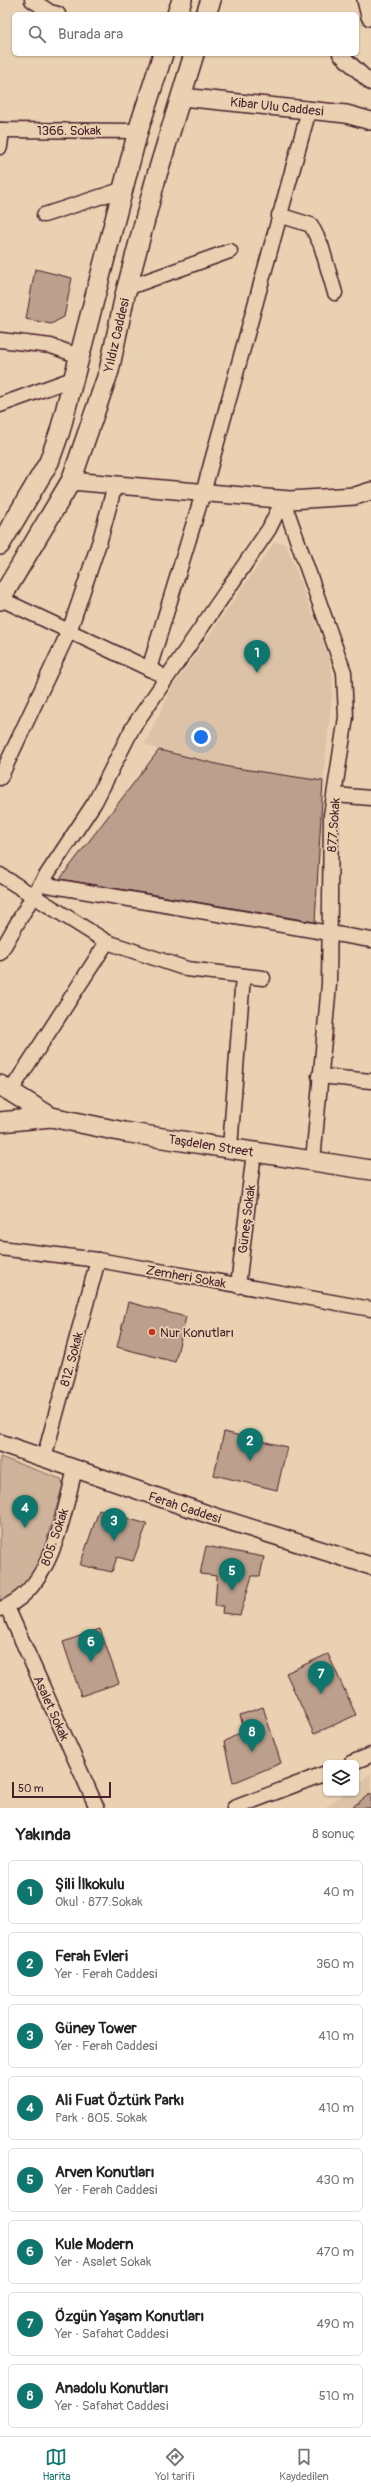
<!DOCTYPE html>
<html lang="tr">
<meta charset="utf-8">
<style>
:root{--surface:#fff;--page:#f2f2f2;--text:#222;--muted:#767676;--line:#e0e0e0;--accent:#0f766e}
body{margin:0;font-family:Pangolin,sans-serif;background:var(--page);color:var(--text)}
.controls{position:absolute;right:12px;bottom:12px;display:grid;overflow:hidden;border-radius:6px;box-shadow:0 1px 3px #0004}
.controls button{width:36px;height:36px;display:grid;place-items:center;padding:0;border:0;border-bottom:1px solid var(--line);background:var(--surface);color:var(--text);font:20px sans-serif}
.scale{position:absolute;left:12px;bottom:10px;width:99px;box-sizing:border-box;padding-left:4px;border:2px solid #4a1f2b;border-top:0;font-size:11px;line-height:14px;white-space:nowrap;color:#4a1f2b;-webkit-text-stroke:3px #e9d1b1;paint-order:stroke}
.you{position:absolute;left:201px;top:737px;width:14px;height:14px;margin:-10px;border:3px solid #fff;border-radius:50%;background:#1a73e8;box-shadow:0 0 0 6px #1a73e833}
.badge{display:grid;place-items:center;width:26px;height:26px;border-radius:50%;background:var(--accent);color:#fff;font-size:13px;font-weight:700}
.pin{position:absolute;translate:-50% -33px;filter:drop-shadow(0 1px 2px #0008)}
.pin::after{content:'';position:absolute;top:21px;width:14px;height:12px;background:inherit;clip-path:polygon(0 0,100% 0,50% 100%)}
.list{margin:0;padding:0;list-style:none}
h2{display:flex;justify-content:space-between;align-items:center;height:52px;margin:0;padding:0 16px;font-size:17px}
h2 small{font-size:13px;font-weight:400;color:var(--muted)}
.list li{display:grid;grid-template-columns:26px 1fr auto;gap:12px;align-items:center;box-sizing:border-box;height:64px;margin:0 8px 8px;padding:0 8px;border:1px solid var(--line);border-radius:6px}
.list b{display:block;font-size:15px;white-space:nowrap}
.list p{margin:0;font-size:13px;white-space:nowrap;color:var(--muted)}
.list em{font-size:13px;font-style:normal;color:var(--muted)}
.icon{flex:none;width:22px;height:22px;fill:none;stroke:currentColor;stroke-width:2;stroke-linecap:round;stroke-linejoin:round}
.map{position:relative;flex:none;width:371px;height:1808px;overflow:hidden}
.search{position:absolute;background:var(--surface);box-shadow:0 1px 3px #0004;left:12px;right:12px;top:12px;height:44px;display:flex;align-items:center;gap:10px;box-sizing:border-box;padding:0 14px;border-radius:6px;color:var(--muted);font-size:15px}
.sheet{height:628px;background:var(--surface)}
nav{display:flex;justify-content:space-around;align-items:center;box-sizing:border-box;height:56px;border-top:1px solid var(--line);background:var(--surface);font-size:11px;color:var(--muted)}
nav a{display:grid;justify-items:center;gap:2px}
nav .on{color:var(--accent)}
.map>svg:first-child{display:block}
.built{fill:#dcc2a6}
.green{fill:#cfb49b;stroke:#8c6a63}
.building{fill:#bc9f8c;stroke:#4a1f2b}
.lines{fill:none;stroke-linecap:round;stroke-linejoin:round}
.minor-casing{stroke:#4a1f2b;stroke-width:17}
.tertiary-casing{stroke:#4a1f2b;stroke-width:20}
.secondary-casing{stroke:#4a1f2b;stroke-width:22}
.minor{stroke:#e9d1b1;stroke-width:14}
.tertiary{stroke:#e9d1b1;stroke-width:17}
.secondary{stroke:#e9d1b1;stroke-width:19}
.poi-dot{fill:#c8321e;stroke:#e9d1b1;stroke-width:1.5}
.labels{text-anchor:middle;stroke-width:3.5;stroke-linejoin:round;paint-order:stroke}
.street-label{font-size:13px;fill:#4a1f2b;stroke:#e9d1b1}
.poi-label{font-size:13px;fill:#4a1f2b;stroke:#e9d1b1;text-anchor:start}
</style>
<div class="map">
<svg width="371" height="1808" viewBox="0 0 371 1808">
<rect width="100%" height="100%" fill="#e9d1b1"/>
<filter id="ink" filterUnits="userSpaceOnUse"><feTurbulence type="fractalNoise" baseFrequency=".025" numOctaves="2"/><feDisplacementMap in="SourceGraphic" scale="8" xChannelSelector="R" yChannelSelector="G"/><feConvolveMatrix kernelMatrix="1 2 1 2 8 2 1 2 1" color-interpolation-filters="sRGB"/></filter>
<g filter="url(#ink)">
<g class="built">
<path d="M275,542L286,544L330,661L333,685L323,781L229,767L159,750L145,744L172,688Z"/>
<path d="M371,1773V1808H325L345,1793H356V1785Z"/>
</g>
<path class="green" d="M0,1457L61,1479L63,1486L37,1570L13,1596L0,1602Z"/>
<g class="building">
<path d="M35,269L72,278L64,317L51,324L26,319Z"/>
<path d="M159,750L229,767L323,781L315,922L60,879Z"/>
<path d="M128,1302L186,1317L175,1362L117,1347Z"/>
<path d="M224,1432L287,1447L277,1490L214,1475Z"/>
<path d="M99,1510L147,1524L133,1561L117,1557L112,1572L80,1565Z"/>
<path d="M206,1546L264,1557L260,1576H252L240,1615L222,1613L223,1606H215L217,1576L200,1574Z"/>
<path d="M100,1629L119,1683L81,1696L63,1642Z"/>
<path d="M328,1654L356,1715L314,1734L286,1673Z"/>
<path d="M263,1707L281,1763L233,1783L224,1742L244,1730L240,1715Z"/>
<path d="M371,1793V1808H351Z"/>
</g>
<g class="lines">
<defs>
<g id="minor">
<path d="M32,0L50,12L58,14"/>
<path d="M340,54L371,83"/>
<path d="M0,130L138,131"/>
<path d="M0,147L2,130"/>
<path d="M44,215L124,189"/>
<path d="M279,215L311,225L321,245L335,293"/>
<path d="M127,288L230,251"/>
<path d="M0,340L51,346L79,356"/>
<path d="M0,405L75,378"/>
<path d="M283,500L344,672L346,717L331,815L329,984L313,1161"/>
<path d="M1,599L158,673"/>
<path d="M149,669L203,493L309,110"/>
<path d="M0,778L70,629L100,540L115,485"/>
<path d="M335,795L371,798"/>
<path d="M0,875L107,942L187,969L263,978"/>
<path d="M41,884L371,940"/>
<path d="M0,953L34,894L95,802L133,727L269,529L283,500"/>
<path d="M319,1076L371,1081"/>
<path d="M10,1092L107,942"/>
<path d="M230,1148L243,976"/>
<path d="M0,1248L98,1260L371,1309"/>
<path d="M238,1286L254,1152"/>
<path d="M44,1458L98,1260"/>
<path d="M7,1607L97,1808"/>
<path d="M0,1609C52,1591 63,1515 75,1469"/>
<path d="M351,1763L371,1755"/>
<path d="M234,1808L326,1773"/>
</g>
<g id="tertiary">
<path d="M182,97L346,114L371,121"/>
<path d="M71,481L290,500L355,496L371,491"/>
<path d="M0,1443L213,1516L371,1566"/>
</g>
<g id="secondary">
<path d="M367,0L371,16"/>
<path d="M177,14L182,0"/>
<path d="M206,14L211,0"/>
<path d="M0,545L49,462L60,431L138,131L163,54"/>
<path d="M0,600L71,481L109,371L125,295L156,178L194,54"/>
<path d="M0,1085L51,1117L0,1122"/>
<path d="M51,1117L124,1132L371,1170"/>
</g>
</defs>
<use href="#minor" class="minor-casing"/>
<use href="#tertiary" class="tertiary-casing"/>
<use href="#secondary" class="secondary-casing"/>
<use href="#minor" class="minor"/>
<use href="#tertiary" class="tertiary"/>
<use href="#secondary" class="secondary"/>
</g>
</g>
<circle class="poi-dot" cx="152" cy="1332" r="4"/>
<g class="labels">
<g class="street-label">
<text transform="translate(277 106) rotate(6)" y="5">Kibar Ulu Caddesi</text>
<text x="69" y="135">1366. Sokak</text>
<text transform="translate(116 335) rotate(-77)" y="5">Yıldız Caddesi</text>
<text transform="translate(333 825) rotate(-86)" y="5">877.Sokak</text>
<text transform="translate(211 1145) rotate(9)" y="5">Taşdelen Street</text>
<text transform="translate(246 1219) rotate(-83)" y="5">Güneş Sokak</text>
<text transform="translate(186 1276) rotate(10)" y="5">Zemheri Sokak</text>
<text transform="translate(71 1359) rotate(-75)" y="5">812. Sokak</text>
<text transform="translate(185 1507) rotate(18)" y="5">Ferah Caddesi</text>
<text transform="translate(54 1537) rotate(-71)" y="5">805. Sokak</text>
<text transform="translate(52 1708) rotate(66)" y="5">Asalet Sokak</text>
</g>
<g class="poi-label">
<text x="160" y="1337">Nur Konutları</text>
</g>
</g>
</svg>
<div class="controls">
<button><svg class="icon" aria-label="layers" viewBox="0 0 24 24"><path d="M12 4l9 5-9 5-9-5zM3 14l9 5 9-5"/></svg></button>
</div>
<div class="scale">50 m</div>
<div class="you"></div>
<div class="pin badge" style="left:257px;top:673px">1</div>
<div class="pin badge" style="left:250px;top:1461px">2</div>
<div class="pin badge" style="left:114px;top:1541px">3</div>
<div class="pin badge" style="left:25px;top:1528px">4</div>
<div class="pin badge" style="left:232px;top:1591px">5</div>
<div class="pin badge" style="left:91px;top:1662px">6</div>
<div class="pin badge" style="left:321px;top:1694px">7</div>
<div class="pin badge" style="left:252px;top:1752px">8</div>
<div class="search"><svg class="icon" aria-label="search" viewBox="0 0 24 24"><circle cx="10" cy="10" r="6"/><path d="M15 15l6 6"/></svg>Burada ara</div>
</div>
<section class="sheet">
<h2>Yakında<small>8 sonuç</small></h2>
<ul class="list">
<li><span class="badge">1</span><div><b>Şili İlkokulu</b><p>Okul · 877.Sokak</p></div><em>40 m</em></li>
<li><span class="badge">2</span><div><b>Ferah Evleri</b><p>Yer · Ferah Caddesi</p></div><em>360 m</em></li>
<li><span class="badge">3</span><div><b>Güney Tower</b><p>Yer · Ferah Caddesi</p></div><em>410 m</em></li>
<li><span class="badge">4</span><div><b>Ali Fuat Öztürk Parkı</b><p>Park · 805. Sokak</p></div><em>410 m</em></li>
<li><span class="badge">5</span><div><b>Arven Konutları</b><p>Yer · Ferah Caddesi</p></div><em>430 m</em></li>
<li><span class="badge">6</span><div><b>Kule Modern</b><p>Yer · Asalet Sokak</p></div><em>470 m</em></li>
<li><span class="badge">7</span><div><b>Özgün Yaşam Konutları</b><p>Yer · Safahat Caddesi</p></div><em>490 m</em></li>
<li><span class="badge">8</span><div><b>Anadolu Konutları</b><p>Yer · Safahat Caddesi</p></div><em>510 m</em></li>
</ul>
</section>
<nav>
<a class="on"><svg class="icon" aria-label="map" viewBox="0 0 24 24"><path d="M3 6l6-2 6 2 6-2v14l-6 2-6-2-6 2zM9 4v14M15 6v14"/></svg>Harita</a>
<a><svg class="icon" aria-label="directions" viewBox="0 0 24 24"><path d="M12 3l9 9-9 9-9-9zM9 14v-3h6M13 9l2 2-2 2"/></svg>Yol tarifi</a>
<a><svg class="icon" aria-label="saved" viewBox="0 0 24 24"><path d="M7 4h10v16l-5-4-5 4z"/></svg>Kaydedilen</a>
</nav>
